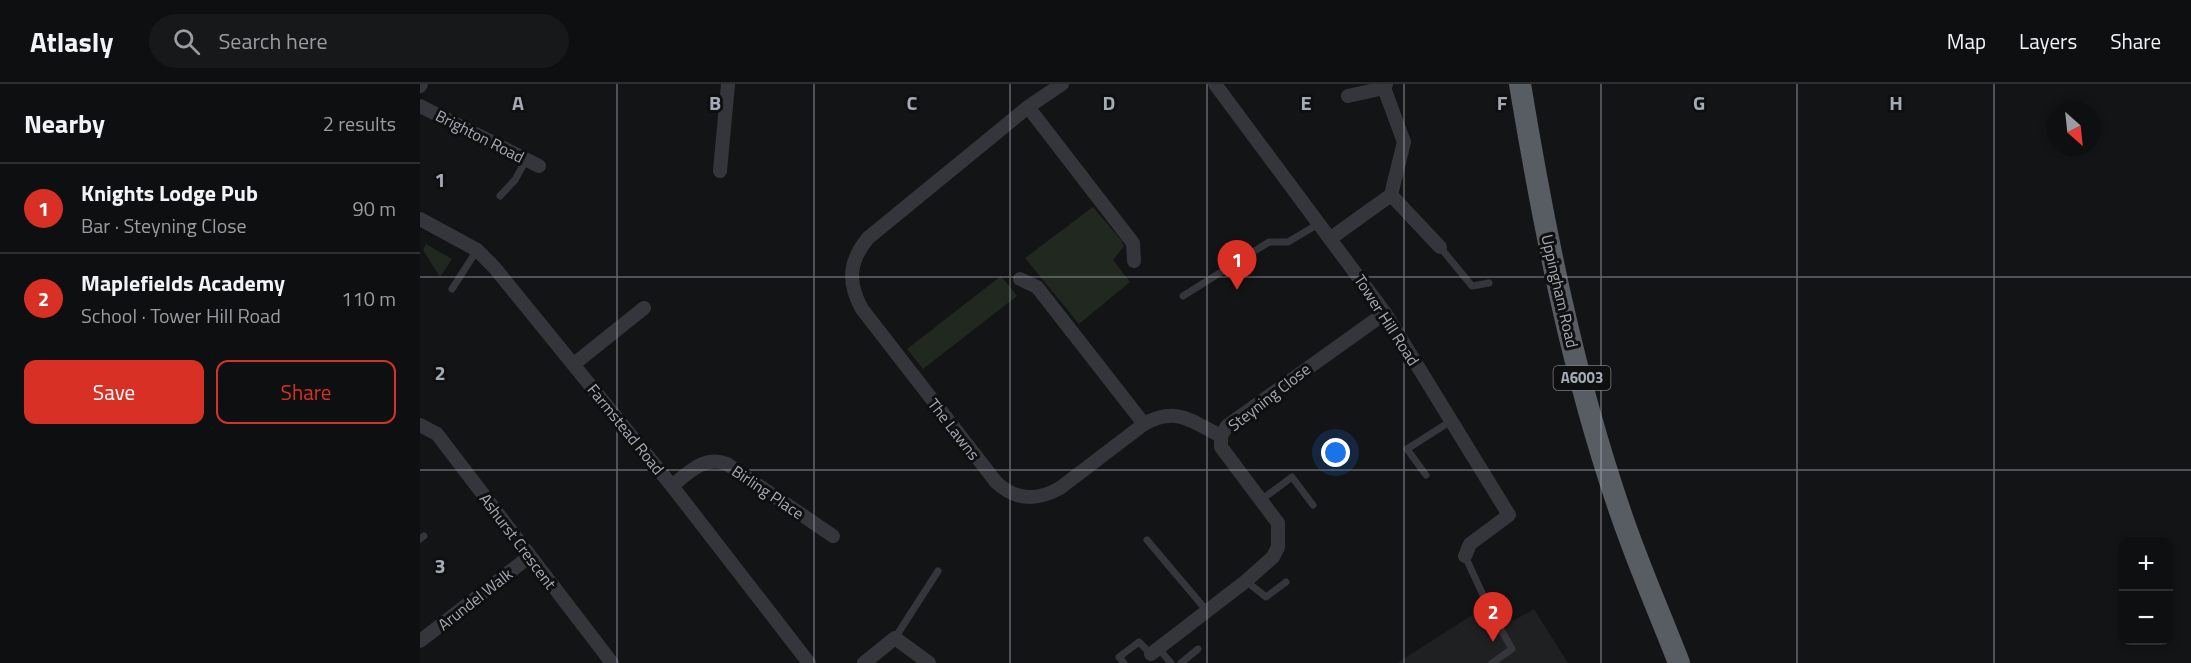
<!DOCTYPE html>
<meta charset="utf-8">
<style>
:root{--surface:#0e0f10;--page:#171819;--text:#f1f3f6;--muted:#9b9c9f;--line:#2e2f30;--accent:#d93025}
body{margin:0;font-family:"Titillium Web",sans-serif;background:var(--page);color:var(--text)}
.controls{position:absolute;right:18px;bottom:18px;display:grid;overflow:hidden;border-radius:12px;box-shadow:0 3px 9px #0003}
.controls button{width:54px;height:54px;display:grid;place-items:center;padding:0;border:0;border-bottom:2px solid var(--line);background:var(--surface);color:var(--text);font:30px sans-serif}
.compass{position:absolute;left:1627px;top:18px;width:54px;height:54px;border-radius:50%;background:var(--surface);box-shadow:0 3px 9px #0003;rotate:153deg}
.you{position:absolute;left:916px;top:369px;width:21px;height:21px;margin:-15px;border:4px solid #fff;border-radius:50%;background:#1a73e8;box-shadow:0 0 0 9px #1a73e833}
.badge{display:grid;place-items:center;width:39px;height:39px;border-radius:50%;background:var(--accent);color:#fff;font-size:20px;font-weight:700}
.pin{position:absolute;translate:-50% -50px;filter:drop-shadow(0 2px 3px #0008)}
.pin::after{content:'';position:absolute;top:32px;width:21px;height:18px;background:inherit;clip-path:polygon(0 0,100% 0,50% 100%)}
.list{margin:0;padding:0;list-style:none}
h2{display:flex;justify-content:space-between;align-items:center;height:78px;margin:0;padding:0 24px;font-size:26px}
h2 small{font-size:20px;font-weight:400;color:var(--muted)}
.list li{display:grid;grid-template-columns:39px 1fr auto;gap:18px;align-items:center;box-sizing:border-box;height:90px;padding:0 24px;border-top:2px solid var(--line)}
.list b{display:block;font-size:22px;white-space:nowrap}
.list p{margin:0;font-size:20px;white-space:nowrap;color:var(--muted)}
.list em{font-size:20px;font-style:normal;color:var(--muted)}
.actions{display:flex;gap:12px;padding:18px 24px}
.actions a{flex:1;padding:14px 0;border:2px solid var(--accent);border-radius:12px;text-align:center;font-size:21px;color:var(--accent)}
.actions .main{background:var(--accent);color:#fff}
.icon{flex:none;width:33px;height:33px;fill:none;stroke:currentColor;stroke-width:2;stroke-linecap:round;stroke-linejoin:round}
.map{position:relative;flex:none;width:1771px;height:579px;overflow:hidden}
header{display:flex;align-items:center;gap:36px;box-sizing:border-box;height:84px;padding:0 30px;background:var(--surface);border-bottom:2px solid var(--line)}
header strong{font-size:28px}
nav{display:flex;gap:33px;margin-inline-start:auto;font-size:21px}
.search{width:420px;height:54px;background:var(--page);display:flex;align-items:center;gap:15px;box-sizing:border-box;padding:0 21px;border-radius:33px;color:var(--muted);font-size:22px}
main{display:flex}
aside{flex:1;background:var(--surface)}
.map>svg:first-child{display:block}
.built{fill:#1f2022}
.green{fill:#202820}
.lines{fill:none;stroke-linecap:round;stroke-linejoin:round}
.service{stroke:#34363b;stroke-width:7}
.minor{stroke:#34363b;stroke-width:14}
.trunk{stroke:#585c63;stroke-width:22}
.grid{fill:none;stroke:#a5abb6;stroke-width:1.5;stroke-opacity:0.55}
.labels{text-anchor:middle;stroke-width:6;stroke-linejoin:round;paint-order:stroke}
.shield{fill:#0f0f10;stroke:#787c84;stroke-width:1.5}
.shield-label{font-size:15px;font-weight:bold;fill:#a5abb6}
.street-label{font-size:16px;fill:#a5abb6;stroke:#0f0f10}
.grid-label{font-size:20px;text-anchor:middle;font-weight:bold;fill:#a5abb6;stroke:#0f0f10;stroke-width:6;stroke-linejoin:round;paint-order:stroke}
</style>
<header>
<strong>Atlasly</strong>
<div class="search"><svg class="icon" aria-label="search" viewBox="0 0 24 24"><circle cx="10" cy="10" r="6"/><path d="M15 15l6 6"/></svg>Search here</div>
<nav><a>Map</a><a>Layers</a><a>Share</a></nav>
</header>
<main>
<aside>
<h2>Nearby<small>2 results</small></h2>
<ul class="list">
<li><span class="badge">1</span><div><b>Knights Lodge Pub</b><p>Bar · Steyning Close</p></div><em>90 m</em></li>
<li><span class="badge">2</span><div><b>Maplefields Academy</b><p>School · Tower Hill Road</p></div><em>110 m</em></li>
</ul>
<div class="actions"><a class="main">Save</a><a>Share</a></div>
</aside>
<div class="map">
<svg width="1771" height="579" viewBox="0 0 1771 579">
<rect width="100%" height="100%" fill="#131415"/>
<path class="built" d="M1079,514L1093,537L1114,525L1148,579H977Z"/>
<g class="green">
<path d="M673,123L701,156L704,162L693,176L710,198L659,240L605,174Z"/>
<path d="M6,160L32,175L20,193L3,166Z"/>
<path d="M581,192L597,212L503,285L487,265Z"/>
</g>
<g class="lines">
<g class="service">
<path d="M80,112L95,96L106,76"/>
<path d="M1020,163L1052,202L1069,199"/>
<path d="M32,205L57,166"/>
<path d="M763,212L849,158H868L900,139"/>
<path d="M1006,391L987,365L1031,337"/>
<path d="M841,416L872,393L893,421"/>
<path d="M0,455L4,452"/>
<path d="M727,456L787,527"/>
<path d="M1045,472L1069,524L1092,565L1072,579"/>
<path d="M826,497L846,513L866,498"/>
<path d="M475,554L518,487"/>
<path d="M738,564L751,579"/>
<path d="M704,579L699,573L719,558L731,570"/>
<path d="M761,579L778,565"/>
</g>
<g class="minor">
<path d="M795,0L965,229L1089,431L1050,460L1045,472"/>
<path d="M0,2L1,0"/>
<path d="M928,12L964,4"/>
<path d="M0,22L119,82"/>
<path d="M608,23L713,159L714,177"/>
<path d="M300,87L308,0"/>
<path d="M971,111L1020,163"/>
<path d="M0,135L57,166L74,183L252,402L389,579"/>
<path d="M911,154L971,111L984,58L964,4L966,0"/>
<path d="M600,195L617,203L724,340L640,404C617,417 596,417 576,398L442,225C427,198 429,177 448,154L608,23L642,0"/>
<path d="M154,280L224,224"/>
<path d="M724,340C757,322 771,337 801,352"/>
<path d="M0,341L17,350L192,579"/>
<path d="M252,402C269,388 285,371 307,380L413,452"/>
<path d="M0,557L109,473"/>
<path d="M731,570L826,497L853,473L858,463V439L801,363V352L807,342L965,229"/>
<path d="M444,579L475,554L509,579"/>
</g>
<path class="trunk" d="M1100,0C1124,145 1153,291 1201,430C1218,480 1240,530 1259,579"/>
</g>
<path class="grid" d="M197,0V579M394,0V579M590,0V579M787,0V579M984,0V579M1181,0V579M1377,0V579M1574,0V579M0,193H1771M0,386H1771"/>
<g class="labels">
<rect class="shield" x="1133.5" y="282" width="57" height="24" rx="4.5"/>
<g class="shield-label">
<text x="1162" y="299">A6003</text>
</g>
<g class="street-label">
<text transform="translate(60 52) rotate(27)" y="6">Brighton Road</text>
<text transform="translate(1140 207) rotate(77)" y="6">Uppingham Road</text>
<text transform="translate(967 236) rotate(57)" y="6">Tower Hill Road</text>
<text transform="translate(849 313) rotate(-38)" y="6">Steyning Close</text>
<text transform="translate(206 345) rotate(51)" y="6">Farmstead Road</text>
<text transform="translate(534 345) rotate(52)" y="6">The Lawns</text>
<text transform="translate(348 408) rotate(34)" y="6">Birling Place</text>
<text transform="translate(98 457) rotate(53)" y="6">Ashurst Crescent</text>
<text transform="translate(55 515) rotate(-38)" y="6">Arundel Walk</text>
</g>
</g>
<g class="grid-label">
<text x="98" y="26">A</text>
<text x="295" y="26">B</text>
<text x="492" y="26">C</text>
<text x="689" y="26">D</text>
<text x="886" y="26">E</text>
<text x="1082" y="26">F</text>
<text x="1279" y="26">G</text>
<text x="1476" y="26">H</text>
<text x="20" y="103">1</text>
<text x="20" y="296">2</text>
<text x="20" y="489">3</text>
</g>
</svg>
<div class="controls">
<button>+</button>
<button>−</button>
</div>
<svg class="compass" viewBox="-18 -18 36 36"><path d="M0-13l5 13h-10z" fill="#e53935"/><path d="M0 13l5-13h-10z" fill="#9b9c9f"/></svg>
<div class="you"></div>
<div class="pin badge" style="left:817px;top:206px">1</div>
<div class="pin badge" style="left:1073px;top:558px">2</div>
</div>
</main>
